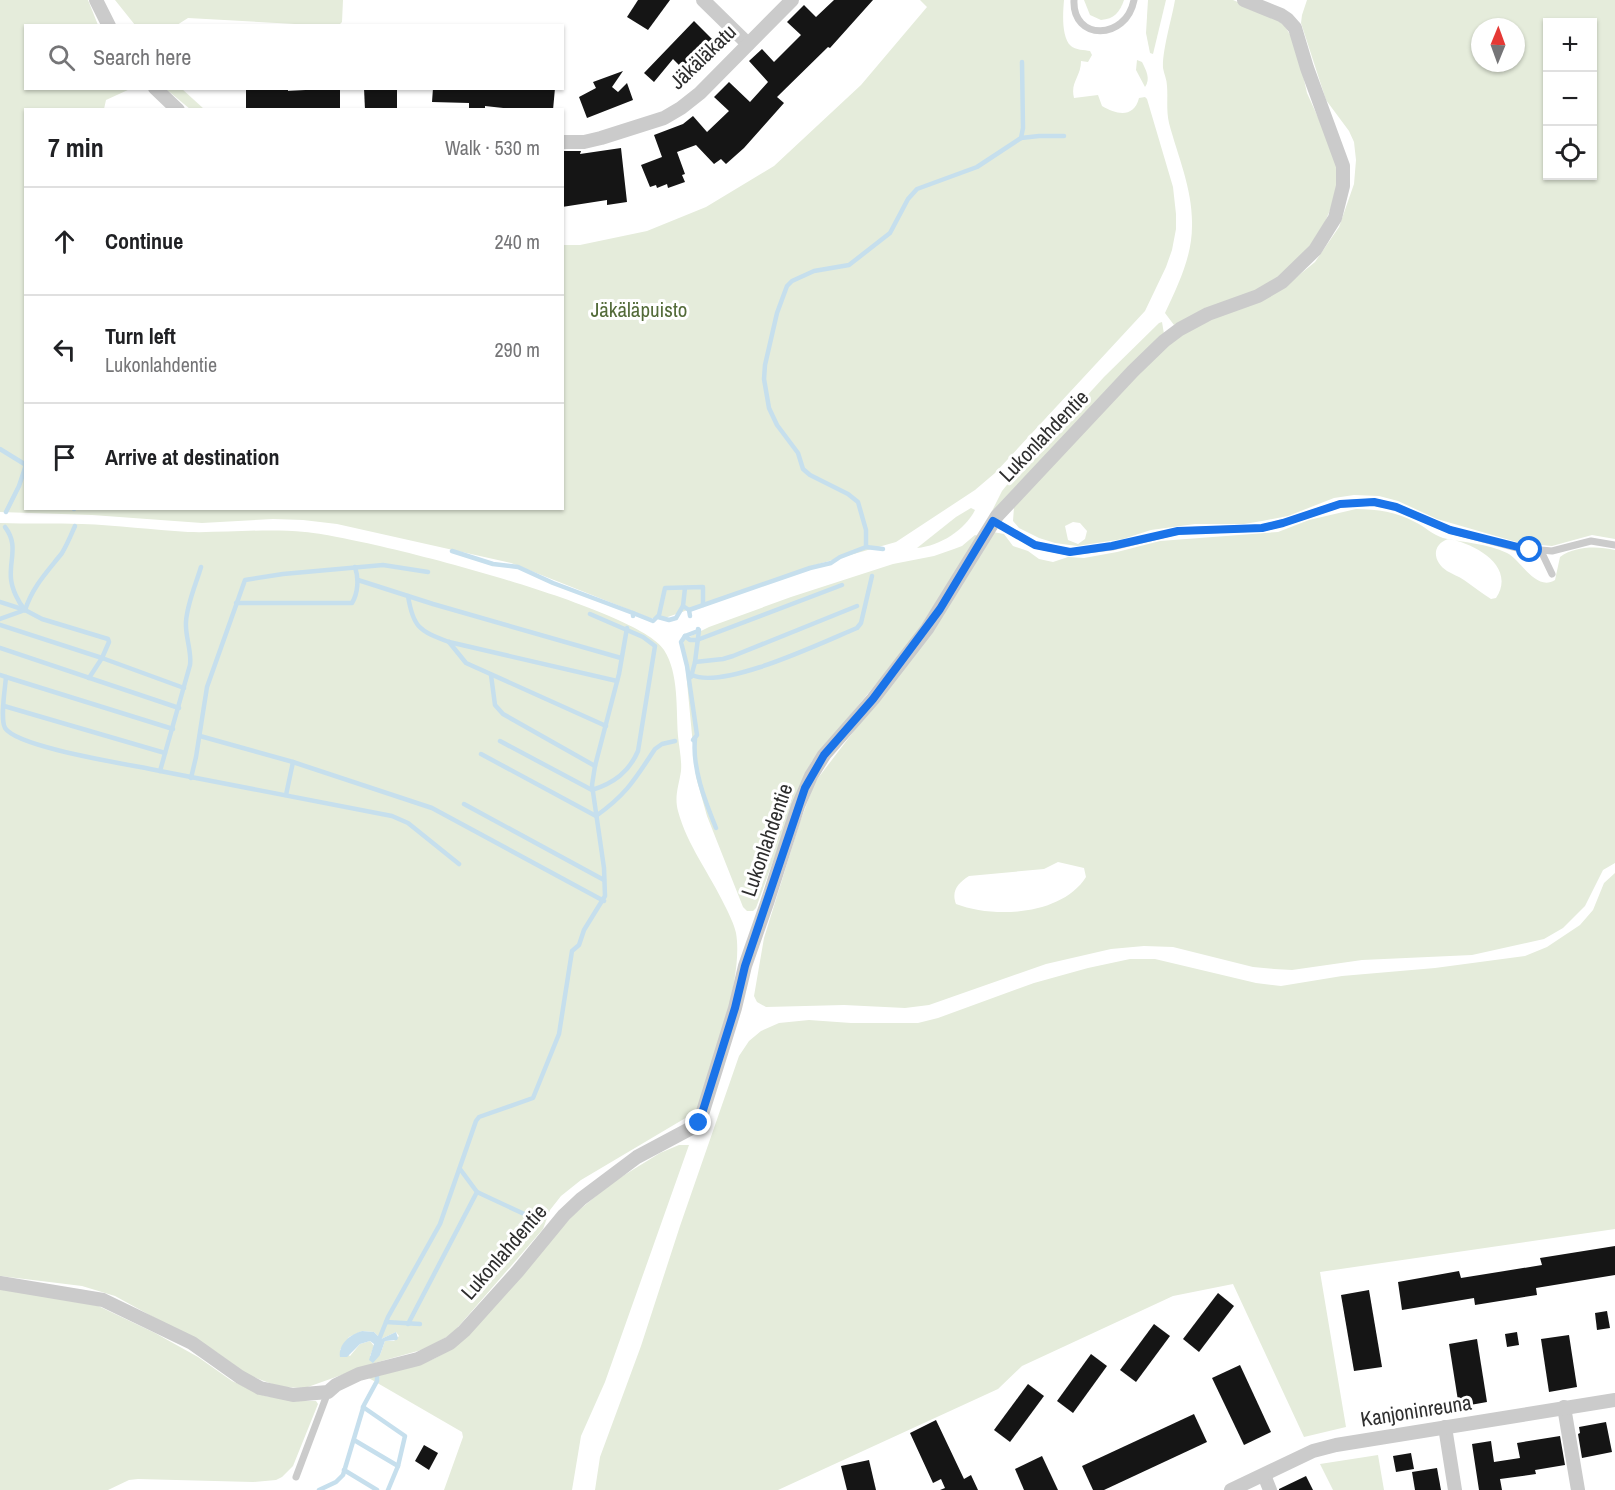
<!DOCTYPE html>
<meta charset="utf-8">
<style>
:root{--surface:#fff;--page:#f2f2f2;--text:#202124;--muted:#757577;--line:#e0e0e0}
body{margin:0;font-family:"Archivo Narrow",sans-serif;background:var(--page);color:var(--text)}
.controls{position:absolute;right:18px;top:18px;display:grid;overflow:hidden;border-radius:0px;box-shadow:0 2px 4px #0004}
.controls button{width:54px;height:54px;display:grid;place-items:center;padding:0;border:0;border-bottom:2px solid var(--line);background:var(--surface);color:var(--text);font:30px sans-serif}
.compass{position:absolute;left:1471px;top:18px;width:54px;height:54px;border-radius:50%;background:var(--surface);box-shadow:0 2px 4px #0004;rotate:1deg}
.stop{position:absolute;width:18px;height:18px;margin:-14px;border:4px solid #1a73e8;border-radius:50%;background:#fff}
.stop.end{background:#1a73e8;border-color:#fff;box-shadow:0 2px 6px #0008}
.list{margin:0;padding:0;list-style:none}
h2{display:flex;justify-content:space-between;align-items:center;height:78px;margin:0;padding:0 24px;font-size:26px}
h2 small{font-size:20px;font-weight:400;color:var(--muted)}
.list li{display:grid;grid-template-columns:39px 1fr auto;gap:18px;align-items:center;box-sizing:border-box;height:108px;padding:0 24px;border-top:2px solid var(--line)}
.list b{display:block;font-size:22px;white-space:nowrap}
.list p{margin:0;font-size:20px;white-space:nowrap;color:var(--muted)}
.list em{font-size:20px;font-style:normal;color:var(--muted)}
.icon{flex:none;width:33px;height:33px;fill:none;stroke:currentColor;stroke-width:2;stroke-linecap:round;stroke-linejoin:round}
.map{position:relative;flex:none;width:1615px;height:1490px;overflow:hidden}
.search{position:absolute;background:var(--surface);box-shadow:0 2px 4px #0004;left:24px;top:24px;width:540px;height:66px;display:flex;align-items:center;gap:15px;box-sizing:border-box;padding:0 21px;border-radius:0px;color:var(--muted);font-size:22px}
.panel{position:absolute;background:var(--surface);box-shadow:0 2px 4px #0004;left:24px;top:108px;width:540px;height:402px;border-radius:0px}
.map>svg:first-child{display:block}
.green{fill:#e5ecdb;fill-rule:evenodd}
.water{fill:#c6dfed}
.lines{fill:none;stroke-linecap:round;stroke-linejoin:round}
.stream{stroke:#c6dfed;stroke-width:4.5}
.building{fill:#151515}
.lane{stroke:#cbcbcb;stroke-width:7}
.street{stroke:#cbcbcb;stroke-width:14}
.route{stroke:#1a73e8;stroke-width:8}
.labels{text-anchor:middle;stroke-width:6;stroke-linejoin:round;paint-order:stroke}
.street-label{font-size:21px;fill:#2e2e2e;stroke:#fff}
.park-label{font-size:21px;fill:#536b39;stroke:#fff}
</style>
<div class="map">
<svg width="1615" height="1490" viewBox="0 0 1615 1490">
<rect width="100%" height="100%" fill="#fff"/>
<g class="green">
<path d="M0,0H88L98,25L26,26V88L130,89L106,100L104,109L26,110V508H562L563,245H580L647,231L706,207L774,166L861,85L927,7L920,0H1064C1063,12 1061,37 1071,46C1075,50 1085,50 1090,51L1092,55L1088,62L1081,61C1081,77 1070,82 1074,98L1098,95L1102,106C1117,115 1134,118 1139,98L1145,97L1147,99L1173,187L1176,214V229L1172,250L1166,267L1145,311L995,473L975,490L896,542L815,565L665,618H650L511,563L337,524L303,520L273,519L202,523L92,515L0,512Z"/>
<path d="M115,0H343L342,22L339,25L332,26L188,18L177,25H135Z"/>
<path d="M1084,0H1124C1120,12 1114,19 1101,20L1090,15Z"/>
<path d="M1148,0H1166L1153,54L1150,53L1146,33Z"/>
<path d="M1175,0H1233L1273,17L1284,25L1296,44L1307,93L1330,144L1339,175L1333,203L1325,222L1313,244L1298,262L1265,287L1174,325L1165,313C1178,285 1192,257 1192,226C1193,190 1178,157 1169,123C1166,110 1168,98 1167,86C1167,80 1164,74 1163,68C1162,51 1172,18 1175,0Z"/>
<path d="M1307,0H1615V539L1592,535L1552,546L1520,543L1437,519L1398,501L1379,496L1354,495L1334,498L1288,516L1262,521L1244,524H1195L1151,530L1123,539L1077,546L1055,543L1039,538L1019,528L1013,521L1014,507L1141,368L1178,335L1293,280L1315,262L1339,227L1354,184L1356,160L1354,142L1349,131L1326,100L1301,23L1302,15ZM1548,22H1592V176H1548ZM1480,27H1516V63H1480ZM1073,522L1080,523L1087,531L1085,539L1078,544L1068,540L1065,526Z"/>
<path d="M1137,60L1142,62C1146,70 1151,79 1145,87L1136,70Z"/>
<path d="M166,89H182L204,109H190Z"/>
<path d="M1162,322L1164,334L991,518L989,517L1002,491L1019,470L1104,377L1159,323Z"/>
<path d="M971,508L975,510C965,530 940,546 917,548L956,517Z"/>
<path d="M1356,509C1378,509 1396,512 1415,522C1424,526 1433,535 1443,538C1464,543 1487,543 1507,553C1521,560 1536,592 1555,580L1560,557C1575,546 1597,546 1615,550V863L1603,870L1585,906L1563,928L1544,939L1472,955L1362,960L1292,970L1274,969L1253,967L1173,947L1144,946L1111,949L1046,964L929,1005L905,1008L844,1005L766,1007L757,1002L754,996L764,938L800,822L815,782L922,642L993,532L1004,534L1013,546L1028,551L1039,559L1053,562L1068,557L1084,558L1117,552L1160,541L1278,532L1309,520ZM1448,539C1474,543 1517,566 1496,598L1491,599C1481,593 1473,586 1464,580C1458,576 1452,574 1447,571C1433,562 1431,545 1448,539ZM1058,862L1084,868L1086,877C1062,915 995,919 956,904C951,891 958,883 969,876L1044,869Z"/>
<path d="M0,523C27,524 55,523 82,524C117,525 152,530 188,532C227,533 266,528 305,532C363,537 637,607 664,650C679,673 676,709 678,736C679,747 682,760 681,771C679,785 674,796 678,811C687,845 710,874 725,906C729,914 734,924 736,933C744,978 712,1065 699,1110L581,1180L561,1196L550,1210L543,1229L452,1334L425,1349L378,1362L305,1388L280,1387L248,1375L215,1351L115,1296L82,1286L0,1276ZM362,1331L374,1332L381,1339L396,1332L399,1336L394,1341H385L380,1355L370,1356L374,1346L370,1341L360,1344L350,1356L340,1350L349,1337Z"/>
<path d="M975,535L978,536L910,643L812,761L805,774L756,908L753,911H747L743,907L707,816L696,777L683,640L709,627L791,597L893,564L934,556L954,549L962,546Z"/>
<path d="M1615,873V1229L1320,1272L1346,1427L1304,1437L1233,1284L1173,1296L1022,1366L998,1389L778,1490H595L600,1457L641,1346L680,1226L739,1056L749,1041L761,1031L779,1023L809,1020L851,1023H918L938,1018L1034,983L1088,968L1130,959H1155L1256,983L1281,986L1342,976L1435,968L1525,956L1547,947L1580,925L1593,910L1604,883Z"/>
<path d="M679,1145H689L605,1382L581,1436L572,1490H444L463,1437L462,1432L367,1377C406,1368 433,1366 463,1339L573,1215L613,1182L660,1153Z"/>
<path d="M0,1289L92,1303L155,1333L198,1357L232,1381L265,1396L301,1401H316L318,1404L293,1466L282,1477L276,1480L253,1482L138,1479L129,1480L108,1490H0Z"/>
<path d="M1378,1455L1384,1490H1333L1320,1464Z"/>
</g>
<path class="water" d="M362,1331L374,1332L381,1339L396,1332L398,1338L397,1340L385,1341L380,1355L373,1363L369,1360L374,1344L370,1341L360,1344L347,1357H340C338,1344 351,1334 362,1331Z"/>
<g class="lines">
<g class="stream">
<path d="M1021,138L1039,136H1064"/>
<path d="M0,449L26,465"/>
<path d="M74,508V509"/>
<path d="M6,512L19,486L26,465"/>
<path d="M5,527C19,545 9,560 11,579C12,589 18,602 25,610"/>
<path d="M866,547L883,549"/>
<path d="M452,551L493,564L518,567L553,583L633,613"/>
<path d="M201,567C196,584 187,604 186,622C185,637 192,651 190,665L160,771L392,816L408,823L459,864"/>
<path d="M358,580L433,604L621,658"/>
<path d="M685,588L683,606L689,610L690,616"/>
<path d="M408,596C413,627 419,631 449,642L617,681"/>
<path d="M0,602L25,610L42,619L108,639L109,642L102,658L89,678"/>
<path d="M236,603H352C358,593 359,579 355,567"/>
<path d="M25,610C33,586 47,572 62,553C67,545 71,535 75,526"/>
<path d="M689,610L810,568L831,563L840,557L866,547V530L858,502L848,494L810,475L803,469L798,453L777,425L769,408L764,379L765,365L777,313L787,286L792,281L814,271L849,265L890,233L908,199L917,189L977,167L1021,138L1023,128L1022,62"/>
<path d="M633,616V613L653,621L659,615L665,588L703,587V605"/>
<path d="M658,617L669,620L676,618L683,606"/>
<path d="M0,619L25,610"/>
<path d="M0,625L102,658L184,688"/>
<path d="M685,636L690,640H697L842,585"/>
<path d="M449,642L466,663L606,726"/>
<path d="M0,648L179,708"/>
<path d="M695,662L723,659L733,656L857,606"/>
<path d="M0,675L6,677C5,689 0,719 5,728C18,748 133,765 160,771"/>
<path d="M491,675L495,705L503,714L595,766"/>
<path d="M692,675C724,690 823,642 857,628L861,623L872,576"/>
<path d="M6,677L173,729"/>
<path d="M691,677L695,662L699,630"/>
<path d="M4,706L165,753"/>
<path d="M200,736L293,762L432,808L604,901"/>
<path d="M695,739C692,768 705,801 716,828"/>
<path d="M693,740L697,735L687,666L681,642L685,636L698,631V629"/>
<path d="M500,741L592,790C614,783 629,772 638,751L655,646L643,637L590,614"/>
<path d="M481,754L596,816C627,794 635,779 655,749L662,744L675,741"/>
<path d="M191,778L196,757L207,687L245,580L283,574L383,565L428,572"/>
<path d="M286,795L293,762"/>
<path d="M464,804L604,880"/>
<path d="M477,1192L535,1219"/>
<path d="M386,1322L420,1324"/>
<path d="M408,1324L477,1192L460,1169"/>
<path d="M378,1342L388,1317L440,1224L476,1121L479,1117L533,1098L559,1034L572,951L579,945L584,930L605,896L604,868L592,785L595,766L619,674L627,628"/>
<path d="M363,1407L405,1436L398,1466L388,1490"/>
<path d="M354,1440L398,1466"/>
<path d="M344,1470L377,1490"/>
<path d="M319,1490L336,1482L343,1475L364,1405L377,1381V1375"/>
</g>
</g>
<g class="building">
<path d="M638,0H670L648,30L627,17Z"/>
<path d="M834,0H873L830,48L828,47L777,97L784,103L744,148L726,164L721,159L714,164L696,145L677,152L685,174L682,175L685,182L668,188L667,184L657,188L656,185L650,187L641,165L662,157L654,135L683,124L693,116L707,132L729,111L714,97L729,82L750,102L768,82L749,61L762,49L774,62L801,35L787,22L804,5L816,17Z"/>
<path d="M694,21L712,39L702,49L706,53L698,61L694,57L683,69L673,59L654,82L644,73Z"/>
<path d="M623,71L612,87L618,92L627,83L633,100L587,118L579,97L596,88L593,82Z"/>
<path d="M288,88V91L340,88V110H246V90Z"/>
<path d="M364,88H397V110H365Z"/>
<path d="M433,88H555L553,110H520L485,106V110H469V103L432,102Z"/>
<path d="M621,148L627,202L607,205V200L562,207V151H581L580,154Z"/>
<path d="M1615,1246V1275L1536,1288L1537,1295L1475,1305L1474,1298L1402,1310L1398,1282L1459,1271L1461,1278L1542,1265L1540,1258Z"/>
<path d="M1369,1290L1382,1367L1354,1371L1341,1295Z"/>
<path d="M1218,1293L1234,1306L1199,1352L1183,1339Z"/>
<path d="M1607,1311L1610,1328L1597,1330L1595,1313Z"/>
<path d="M1154,1324L1170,1336L1136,1382L1120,1370Z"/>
<path d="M1517,1332L1519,1345L1507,1347L1505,1334Z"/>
<path d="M1569,1335L1577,1387L1549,1392L1541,1339Z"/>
<path d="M1477,1339L1487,1402L1459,1407L1449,1344Z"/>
<path d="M1091,1354L1107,1366L1073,1413L1057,1401Z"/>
<path d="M1240,1365L1271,1432L1244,1445L1212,1378Z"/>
<path d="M1028,1384L1044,1396L1010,1442L994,1430Z"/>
<path d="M1194,1414L1207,1442L1104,1490H1093L1082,1466Z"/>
<path d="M936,1420L964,1479L971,1475L978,1490H940L945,1488L941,1479L933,1483L910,1433Z"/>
<path d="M1606,1422L1612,1452L1582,1458L1578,1434L1580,1433L1579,1427Z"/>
<path d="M1560,1436L1565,1465L1535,1470L1536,1474L1500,1479L1502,1490H1479L1472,1444L1491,1441L1494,1462L1520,1458L1517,1443Z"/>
<path d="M424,1445L438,1453L429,1470L415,1461Z"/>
<path d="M1411,1453L1414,1469L1396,1472L1393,1456Z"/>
<path d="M1042,1456L1058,1490H1024L1015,1469Z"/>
<path d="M869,1460L876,1490H847L841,1466Z"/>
<path d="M1437,1468L1441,1490H1415L1412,1472Z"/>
<path d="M1306,1476L1313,1490H1279V1489Z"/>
</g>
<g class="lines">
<g class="lane">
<path d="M1074,0C1072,41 1126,41 1134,0"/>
<path d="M993,521L1035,545L1069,552L1112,547L1178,531L1262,528L1283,523L1340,504L1374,502L1396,507L1450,530L1517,548L1552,551L1591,541L1615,545"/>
<path d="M1541,551L1552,574"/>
<path d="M296,1477L328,1392"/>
</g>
<g class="street">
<path d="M96,0L109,26"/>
<path d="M703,0L748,44"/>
<path d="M155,88L178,110"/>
<path d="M562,142H584L601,138L664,118L681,108L700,93L792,0"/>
<path d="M0,1283L103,1300L192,1343L240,1377L260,1388L293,1395L328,1392L336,1385L359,1374L418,1359L450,1343L464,1331L518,1271L564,1215L581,1199L637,1157L697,1125L700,1121L735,1008L745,966L767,903L798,806L811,776L824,755L873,699L927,629L997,516L1133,371L1164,341L1180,329L1208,314L1258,296L1282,282L1315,250L1335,218L1343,186V166L1307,68L1295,28L1287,19L1281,15L1244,0"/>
<path d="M1564,1407L1578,1490"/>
<path d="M1445,1427L1455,1490"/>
<path d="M1264,1475L1270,1490"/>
<path d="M1231,1490L1313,1451L1336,1445L1615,1400"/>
</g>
</g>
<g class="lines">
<path class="route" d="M699,1123L735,1008L745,966L805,788L824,755L873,699L940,609L993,521L1035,545L1070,552L1112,546L1178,531L1262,528L1283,523L1340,504L1374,502L1396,507L1450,530L1530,550"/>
</g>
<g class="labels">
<g class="street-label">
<text transform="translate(703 57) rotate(-44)" y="7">Jäkäläkatu</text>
<text transform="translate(1044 436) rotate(-46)" y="7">Lukonlahdentie</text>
<text transform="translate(767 840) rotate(-71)" y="7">Lukonlahdentie</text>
<text transform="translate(504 1252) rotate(-49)" y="7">Lukonlahdentie</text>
<text transform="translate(1416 1411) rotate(-9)" y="7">Kanjoninreuna</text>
</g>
<g class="park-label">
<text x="639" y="317">Jäkäläpuisto</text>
</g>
</g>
</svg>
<div class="controls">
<button>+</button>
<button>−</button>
<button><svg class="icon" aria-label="locate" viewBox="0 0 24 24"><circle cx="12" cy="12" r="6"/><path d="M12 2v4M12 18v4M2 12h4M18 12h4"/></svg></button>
</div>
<svg class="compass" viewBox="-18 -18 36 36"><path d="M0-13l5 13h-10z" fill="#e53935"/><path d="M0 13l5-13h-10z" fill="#757577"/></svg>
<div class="stop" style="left:1530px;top:550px"></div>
<div class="stop end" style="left:699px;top:1123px"></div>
<div class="search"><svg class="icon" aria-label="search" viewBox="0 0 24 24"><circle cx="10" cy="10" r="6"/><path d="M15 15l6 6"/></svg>Search here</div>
<section class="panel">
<h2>7 min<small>Walk · 530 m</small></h2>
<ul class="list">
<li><svg class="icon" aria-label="ahead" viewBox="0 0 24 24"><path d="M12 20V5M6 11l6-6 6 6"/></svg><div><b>Continue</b></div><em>240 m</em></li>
<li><svg class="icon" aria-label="left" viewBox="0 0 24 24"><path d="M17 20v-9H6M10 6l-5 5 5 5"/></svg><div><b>Turn left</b><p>Lukonlahdentie</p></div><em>290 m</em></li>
<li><svg class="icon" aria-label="arrive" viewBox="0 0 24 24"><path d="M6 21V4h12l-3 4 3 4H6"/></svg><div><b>Arrive at destination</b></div></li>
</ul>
</section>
</div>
